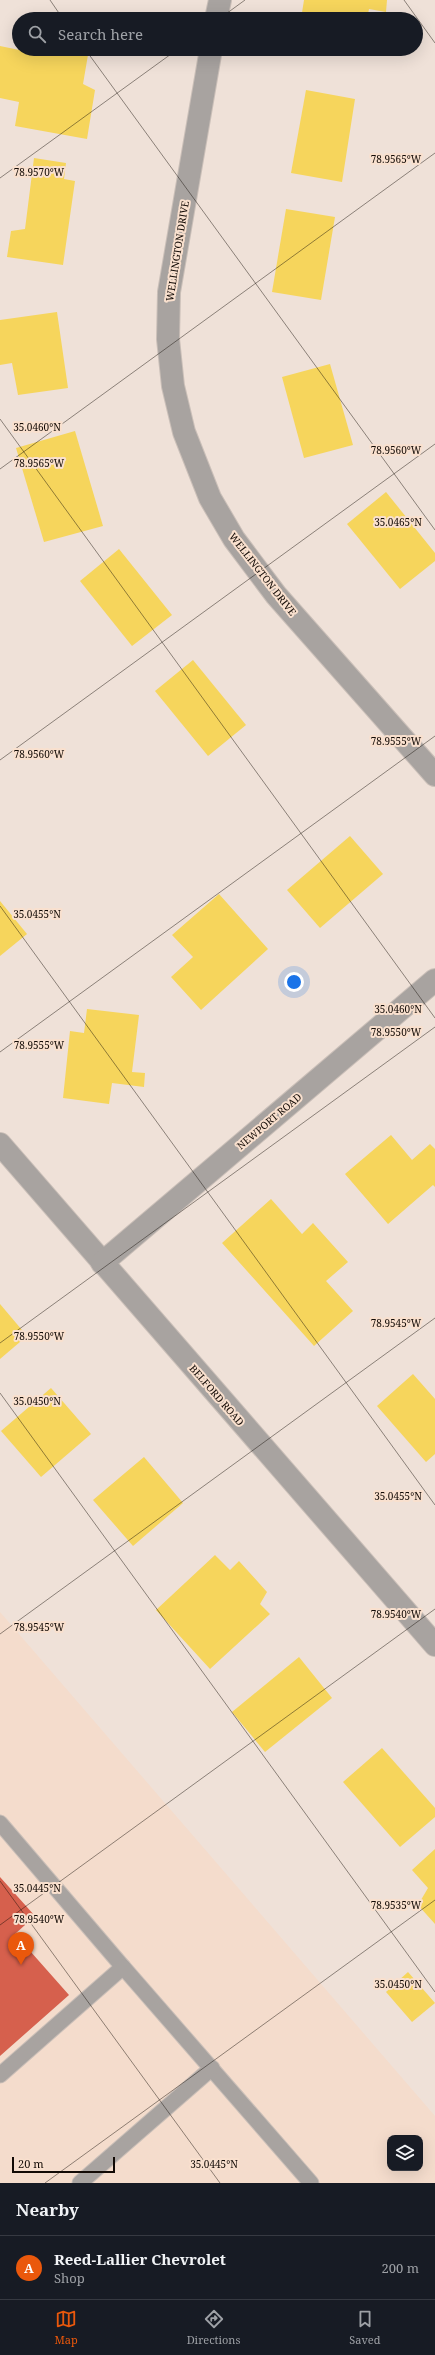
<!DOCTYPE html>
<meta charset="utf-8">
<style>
:root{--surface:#171b24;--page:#20242c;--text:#f1f3f6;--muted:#9ea1a6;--line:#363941;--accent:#ea580c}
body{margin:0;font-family:"Noto Serif",serif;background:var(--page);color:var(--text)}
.controls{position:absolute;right:12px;bottom:12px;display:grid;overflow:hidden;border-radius:8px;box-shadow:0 4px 16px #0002}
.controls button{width:36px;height:36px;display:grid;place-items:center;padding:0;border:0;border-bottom:1px solid var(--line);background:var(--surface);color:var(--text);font:20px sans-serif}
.scale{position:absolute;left:12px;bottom:10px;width:103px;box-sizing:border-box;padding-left:4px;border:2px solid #120a05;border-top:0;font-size:11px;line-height:14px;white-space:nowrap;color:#120a05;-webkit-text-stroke:3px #f9e0ce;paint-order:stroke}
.you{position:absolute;left:294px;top:982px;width:14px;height:14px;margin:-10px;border:3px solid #fff;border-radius:50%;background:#1a73e8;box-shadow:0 0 0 6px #1a73e833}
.badge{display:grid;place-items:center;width:26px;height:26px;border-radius:50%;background:var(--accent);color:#fff;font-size:13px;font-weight:700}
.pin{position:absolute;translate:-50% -33px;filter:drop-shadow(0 1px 2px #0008)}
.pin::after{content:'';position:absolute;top:21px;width:14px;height:12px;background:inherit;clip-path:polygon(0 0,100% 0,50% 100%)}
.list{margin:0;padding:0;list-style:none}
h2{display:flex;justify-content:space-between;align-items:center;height:52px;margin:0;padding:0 16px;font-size:17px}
h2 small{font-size:13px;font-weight:400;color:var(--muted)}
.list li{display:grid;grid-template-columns:26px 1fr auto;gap:12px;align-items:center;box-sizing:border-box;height:64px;padding:0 16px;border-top:1px solid var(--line)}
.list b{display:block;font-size:15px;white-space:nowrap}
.list p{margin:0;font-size:13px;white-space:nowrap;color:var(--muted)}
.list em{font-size:13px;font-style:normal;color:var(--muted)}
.icon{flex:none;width:22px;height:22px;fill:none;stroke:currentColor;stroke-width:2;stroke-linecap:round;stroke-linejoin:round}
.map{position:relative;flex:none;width:435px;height:2183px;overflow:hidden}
.search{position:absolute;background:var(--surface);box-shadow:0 4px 16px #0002;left:12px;right:12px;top:12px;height:44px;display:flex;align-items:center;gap:10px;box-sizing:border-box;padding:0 14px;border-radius:22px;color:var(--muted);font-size:15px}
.sheet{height:116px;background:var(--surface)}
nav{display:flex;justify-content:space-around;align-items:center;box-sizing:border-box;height:56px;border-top:1px solid var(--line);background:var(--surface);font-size:11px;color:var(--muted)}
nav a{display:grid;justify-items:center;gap:2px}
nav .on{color:var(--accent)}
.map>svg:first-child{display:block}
.built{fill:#f4dccc;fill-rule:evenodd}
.homes{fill:#f6d55c}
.shops{fill:#d6604d}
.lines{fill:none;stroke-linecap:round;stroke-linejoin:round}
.service-casing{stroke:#cabfb8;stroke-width:17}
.minor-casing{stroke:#cabfb8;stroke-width:24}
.service{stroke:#a8a3a0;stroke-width:15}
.minor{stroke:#a8a3a0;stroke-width:22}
.ticks{fill:none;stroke:#120a05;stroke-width:1;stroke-opacity:0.45}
.labels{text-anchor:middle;stroke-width:4;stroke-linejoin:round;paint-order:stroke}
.street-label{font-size:10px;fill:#120a05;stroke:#f9e0ce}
.ticks-label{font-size:10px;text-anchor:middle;fill:#120a05;stroke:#f9e0ce;stroke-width:4;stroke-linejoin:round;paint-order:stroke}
</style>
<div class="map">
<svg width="435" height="2183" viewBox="0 0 435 2183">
<rect width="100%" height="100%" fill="#efe1d8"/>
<path class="built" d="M0,1612L435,2116V2183H0ZM390,2138H420V2168H390Z"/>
<g class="homes">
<path d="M304,0H387L386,12L369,9L367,19H301Z"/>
<path d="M0,46L34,53L35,49H89L83,84L95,90L87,139L15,126L19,102L0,98Z"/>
<path d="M321,49H362L361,56Z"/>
<path d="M306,90L355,99L342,182L291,173Z"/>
<path d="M34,158L66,163L64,179L75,181L63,265L7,257L11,231L25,229Z"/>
<path d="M286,209L335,217L321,300L272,292Z"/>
<path d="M57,312L68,388L18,395L12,363L0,365V320Z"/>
<path d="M330,364L353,445L304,458L282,377Z"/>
<path d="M75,431L103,526L44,542L16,448Z"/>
<path d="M386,492L435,553V561L400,589L347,524Z"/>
<path d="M119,549L172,615L132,646L80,581Z"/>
<path d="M193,660L246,725L208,756L155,691Z"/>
<path d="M350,836L383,874L320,928L287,890Z"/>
<path d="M219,894L268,949L201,1010L171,977L193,957L172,935Z"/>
<path d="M0,901L27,934L0,956Z"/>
<path d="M87,1009L139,1015L132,1072L145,1073L144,1087L112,1083L109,1104L63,1098L70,1031L84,1033Z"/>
<path d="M391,1135L412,1160L430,1144L435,1149V1187L433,1185L388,1224L345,1174Z"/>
<path d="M271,1199L302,1234L313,1223L348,1262L326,1281L353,1311L314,1346L222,1243Z"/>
<path d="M0,1304L27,1336L0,1359Z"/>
<path d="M413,1374L435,1399V1454L426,1462L377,1406Z"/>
<path d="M51,1388L91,1434L41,1477L1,1431Z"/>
<path d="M144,1457L183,1503L133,1546L93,1500Z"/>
<path d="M215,1555L230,1570L239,1561L267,1592L260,1604L270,1614L210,1669L156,1610Z"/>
<path d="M299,1657L332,1698L265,1752L232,1712Z"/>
<path d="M382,1748L435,1808V1817L400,1847L343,1782Z"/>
<path d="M435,1849V1924L418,1905L428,1888L412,1870Z"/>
<path d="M408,1972L435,2003L412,2022L386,1992Z"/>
</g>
<path class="shops" d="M0,1877L35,1916L15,1934L69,1995L0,2056Z"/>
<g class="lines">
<defs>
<g id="service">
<path d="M0,1823L123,1967"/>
<path d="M0,2075L123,1967L311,2183"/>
<path d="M80,2183L212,2068"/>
</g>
<g id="minor">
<path d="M216,19L220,0"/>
<path d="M211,49L169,292L168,339L173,386L184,432L210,498L234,539L276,595L435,775"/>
<path d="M0,1144L435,1645"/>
<path d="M102,1263L435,980"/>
</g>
</defs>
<use href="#service" class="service-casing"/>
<use href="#minor" class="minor-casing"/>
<use href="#service" class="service"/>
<use href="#minor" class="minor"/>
</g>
<path class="ticks" d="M50,0L63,19M404,0L435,43M219,19L245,0M85,49L435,530M0,178L178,49M0,419L435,1018M0,469L435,153M0,760L435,444M0,906L435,1505M0,1052L435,736M0,1343L435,1027M0,1393L435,1992M0,1634L435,1318M0,1881L220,2183M0,1925L435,1609M45,2183L435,1900"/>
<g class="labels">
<g class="street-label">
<text transform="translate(177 251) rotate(-81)" y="4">WELLINGTON DRIVE</text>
<text transform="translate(263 574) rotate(52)" y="4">WELLINGTON DRIVE</text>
<text transform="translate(269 1121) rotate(-40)" y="4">NEWPORT ROAD</text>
<text transform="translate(217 1395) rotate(49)" y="4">BELFORD ROAD</text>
</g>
</g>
<g class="ticks-label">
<text x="396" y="163">78.9565°W</text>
<text x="39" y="176">78.9570°W</text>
<text x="37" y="431">35.0460°N</text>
<text x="396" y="454">78.9560°W</text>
<text x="39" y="467">78.9565°W</text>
<text x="398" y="526">35.0465°N</text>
<text x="396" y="745">78.9555°W</text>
<text x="39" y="758">78.9560°W</text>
<text x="37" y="918">35.0455°N</text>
<text x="398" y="1013">35.0460°N</text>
<text x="396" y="1036">78.9550°W</text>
<text x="39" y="1049">78.9555°W</text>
<text x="396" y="1327">78.9545°W</text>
<text x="39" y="1340">78.9550°W</text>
<text x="37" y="1405">35.0450°N</text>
<text x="398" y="1500">35.0455°N</text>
<text x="396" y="1618">78.9540°W</text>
<text x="39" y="1631">78.9545°W</text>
<text x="37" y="1892">35.0445°N</text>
<text x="396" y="1909">78.9535°W</text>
<text x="39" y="1923">78.9540°W</text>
<text x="398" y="1988">35.0450°N</text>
<text x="214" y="2168">35.0445°N</text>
</g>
</svg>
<div class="controls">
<button><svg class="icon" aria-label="layers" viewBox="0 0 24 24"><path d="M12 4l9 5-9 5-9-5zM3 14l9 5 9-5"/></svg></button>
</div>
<div class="scale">20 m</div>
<div class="you"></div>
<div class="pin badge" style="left:21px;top:1965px">A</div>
<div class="search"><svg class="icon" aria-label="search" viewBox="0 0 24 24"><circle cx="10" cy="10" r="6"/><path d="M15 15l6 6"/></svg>Search here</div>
</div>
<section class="sheet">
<h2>Nearby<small></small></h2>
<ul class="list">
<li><span class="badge">A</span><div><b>Reed-Lallier Chevrolet</b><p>Shop</p></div><em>200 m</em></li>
</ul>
</section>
<nav>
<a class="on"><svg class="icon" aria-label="map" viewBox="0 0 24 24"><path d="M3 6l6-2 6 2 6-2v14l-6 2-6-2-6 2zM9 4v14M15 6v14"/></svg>Map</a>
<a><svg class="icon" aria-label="directions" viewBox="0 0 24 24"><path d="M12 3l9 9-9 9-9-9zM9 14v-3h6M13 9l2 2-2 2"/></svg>Directions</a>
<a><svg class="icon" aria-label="saved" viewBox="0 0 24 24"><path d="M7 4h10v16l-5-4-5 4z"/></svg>Saved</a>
</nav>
